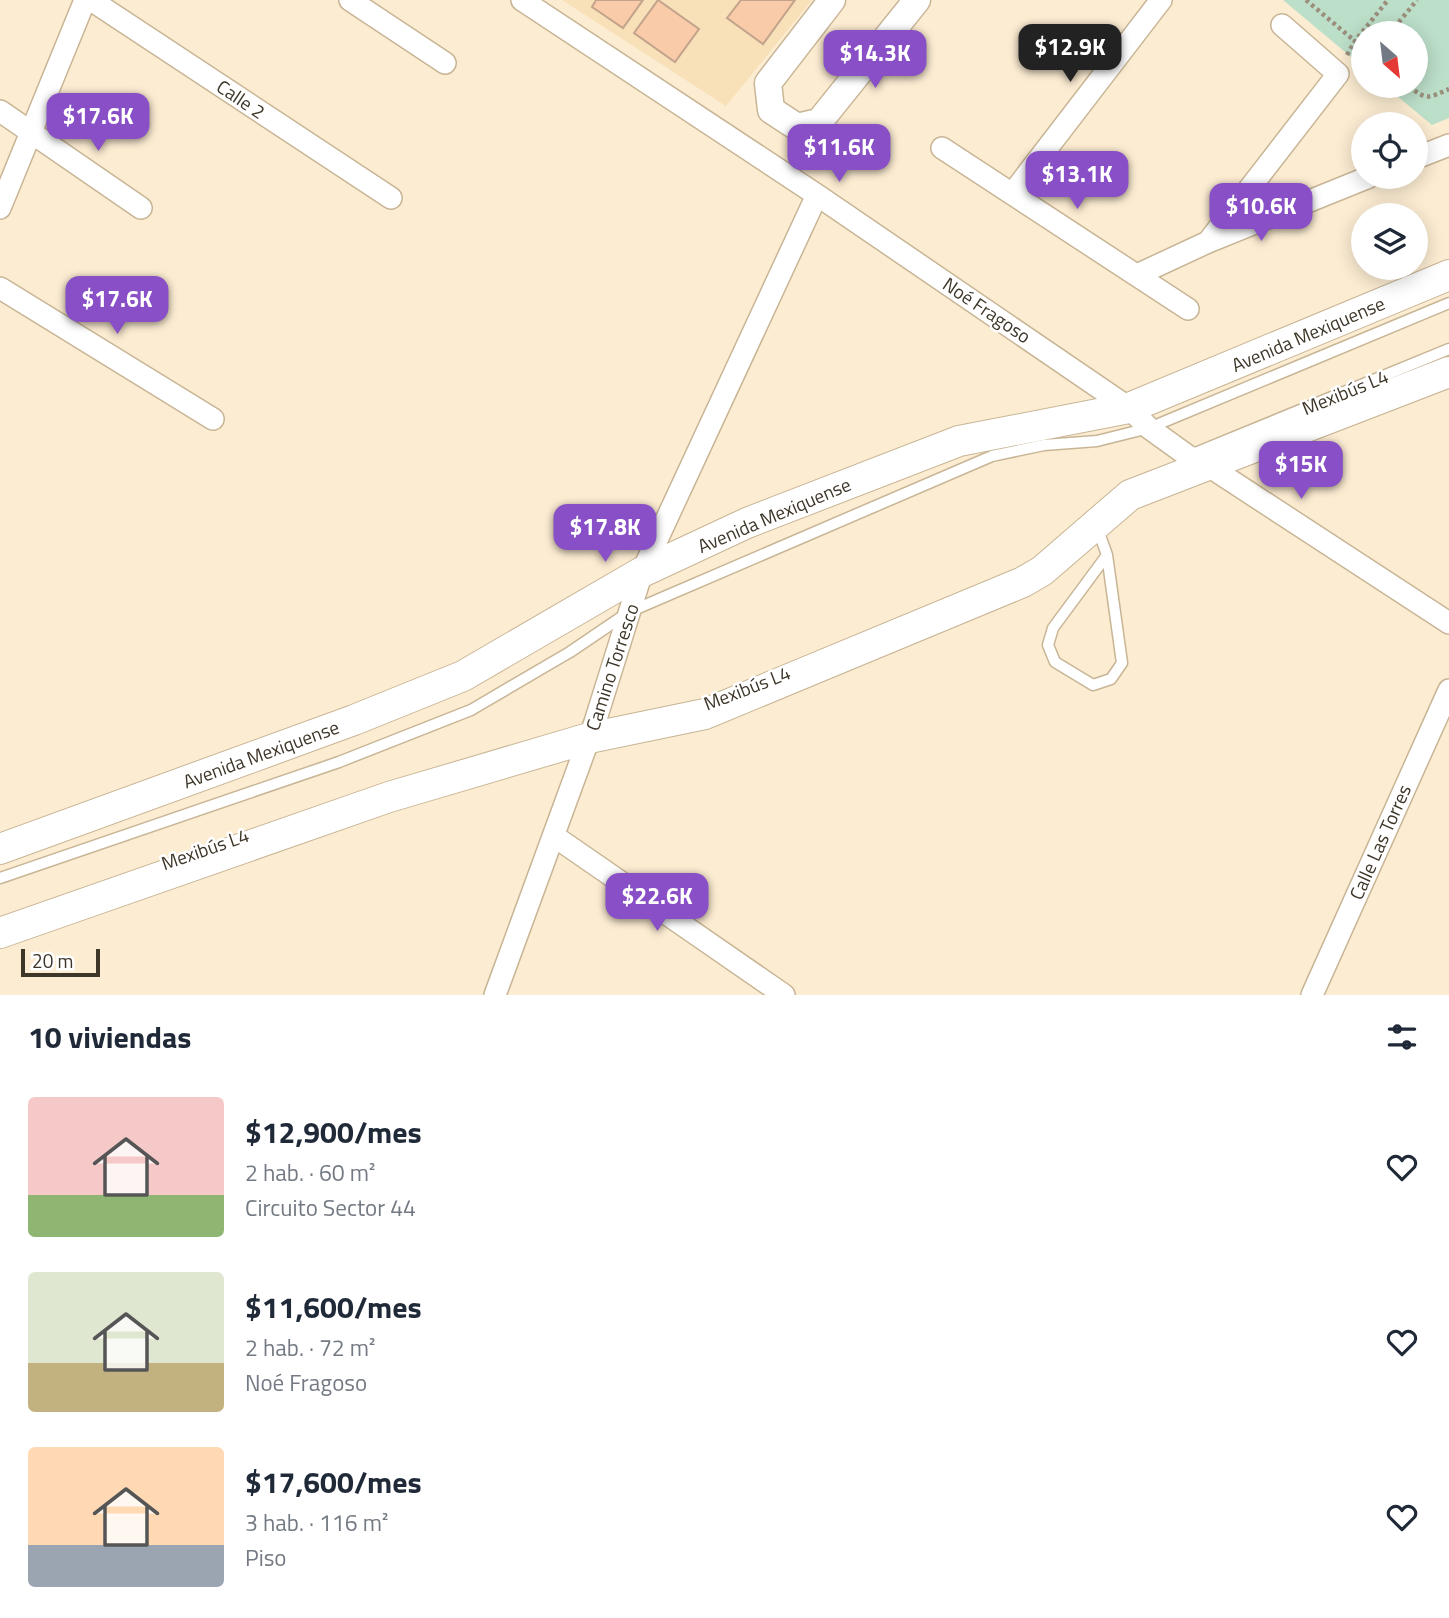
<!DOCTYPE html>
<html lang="es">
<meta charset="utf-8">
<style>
:root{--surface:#fff;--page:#f6f6f7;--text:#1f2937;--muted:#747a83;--accent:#884fc6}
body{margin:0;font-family:"Titillium Web",sans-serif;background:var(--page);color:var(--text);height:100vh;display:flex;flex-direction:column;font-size:26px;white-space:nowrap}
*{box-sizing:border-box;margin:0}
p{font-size:23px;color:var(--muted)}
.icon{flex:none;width:38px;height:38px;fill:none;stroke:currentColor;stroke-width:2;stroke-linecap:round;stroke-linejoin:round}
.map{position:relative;height:995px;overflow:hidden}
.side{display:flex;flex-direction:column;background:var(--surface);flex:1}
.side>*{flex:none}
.needle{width:46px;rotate:152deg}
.buttons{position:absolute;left:1351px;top:21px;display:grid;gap:14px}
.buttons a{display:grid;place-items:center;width:77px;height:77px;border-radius:50%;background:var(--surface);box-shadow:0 4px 18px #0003;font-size:35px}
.scale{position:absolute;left:21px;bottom:18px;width:79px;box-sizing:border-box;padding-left:7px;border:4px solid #3e3629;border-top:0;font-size:19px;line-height:24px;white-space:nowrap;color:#3e3629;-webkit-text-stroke:5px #fff;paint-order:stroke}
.price{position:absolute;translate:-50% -60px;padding:0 16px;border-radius:14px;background:var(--accent);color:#fff;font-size:23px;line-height:46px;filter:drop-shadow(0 2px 4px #0008)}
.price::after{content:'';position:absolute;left:50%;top:42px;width:21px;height:16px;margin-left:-10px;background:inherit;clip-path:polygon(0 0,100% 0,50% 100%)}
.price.selected{background:#222;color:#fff}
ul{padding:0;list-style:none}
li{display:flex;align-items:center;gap:21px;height:175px;padding:0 28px}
li span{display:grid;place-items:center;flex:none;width:196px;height:140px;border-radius:7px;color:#555}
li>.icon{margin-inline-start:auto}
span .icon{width:84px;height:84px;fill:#fffc;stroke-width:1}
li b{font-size:30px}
h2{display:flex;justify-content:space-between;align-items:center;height:84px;padding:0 28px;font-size:30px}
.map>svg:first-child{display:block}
.built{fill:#f8e0b8}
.green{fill:#bcdfc9}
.building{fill:#f9cba8;stroke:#c2a38c;stroke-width:2}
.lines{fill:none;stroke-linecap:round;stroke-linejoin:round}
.service-casing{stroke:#c8b595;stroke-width:13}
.minor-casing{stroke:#c8b595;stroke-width:24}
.tertiary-casing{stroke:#c8b595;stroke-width:29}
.secondary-casing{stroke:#c8b595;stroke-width:32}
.path{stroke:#9b8f7c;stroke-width:4.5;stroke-dasharray:3.5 3.5;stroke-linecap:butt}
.service{stroke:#fff;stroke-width:10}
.minor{stroke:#fff;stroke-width:21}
.tertiary{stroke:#fff;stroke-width:26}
.secondary{stroke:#fff;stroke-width:30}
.labels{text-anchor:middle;stroke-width:5;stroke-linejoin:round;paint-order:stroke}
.street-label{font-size:19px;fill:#3e3629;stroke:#fff}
</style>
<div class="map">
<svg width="1449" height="995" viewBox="0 0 1449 995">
<rect width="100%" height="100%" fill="#fcecd2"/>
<!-- built -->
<path class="built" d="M562,0H812L726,106Z"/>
<!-- green -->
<path class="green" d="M1283,0H1449V118L1432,125L1385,86H1416V33H1363V67Z"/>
<!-- building -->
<path class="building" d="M596,0H643L623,28L592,7Z
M658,0L699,29L675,62L634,33Z
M741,0H795L763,44L727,18Z"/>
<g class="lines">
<!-- service casing -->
<g class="service-casing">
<path id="service" d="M1188,456L1449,349
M1097,527L1107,555L1122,663L1111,679L1093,685L1055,662L1048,645L1053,628L1107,555
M0,878L339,762L471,710L570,652L629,612L992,456L1044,445L1097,441L1149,428L1449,303"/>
</g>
<!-- minor casing -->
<g class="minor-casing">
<path id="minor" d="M91,0L391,198
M350,0L445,63
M522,0L817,195L1129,408L1149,428L1188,456L1207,465L1449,623
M0,111L141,208
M942,148L1188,309
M1416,158L1449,145
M1012,194L1161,0
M0,208L85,0
M1208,242L1338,74L1282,25
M1137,275L1208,242L1369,177
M0,288L213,419
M554,836L784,995
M495,995L595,722L642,572L817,195
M1312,995L1449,690"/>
</g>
<!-- tertiary casing -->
<g class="tertiary-casing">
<path id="tertiary" d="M832,0L768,83L771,110L797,127L819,122L917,0"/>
</g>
<!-- secondary casing -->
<g class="secondary-casing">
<path id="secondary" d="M0,849L354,720L463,676L642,572L747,523L959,441L1129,408L1449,275
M0,933L389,797L589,738L705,714L1023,582L1042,571L1130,495L1449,372"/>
</g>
<!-- path -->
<path class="path" d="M1306,0L1363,48
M1390,33L1417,0
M1347,55L1355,41L1388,0
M1409,86C1427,101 1428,98 1449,89"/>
<!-- service -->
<use href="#service" class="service"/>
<!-- minor -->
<use href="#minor" class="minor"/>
<!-- tertiary -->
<use href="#tertiary" class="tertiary"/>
<!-- secondary -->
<use href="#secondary" class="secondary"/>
</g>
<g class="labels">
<!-- street labels -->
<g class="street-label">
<text transform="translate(241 99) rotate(34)" y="7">Calle 2</text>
<text transform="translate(987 310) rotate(34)" y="7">Noé Fragoso</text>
<text transform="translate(1308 334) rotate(-23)" y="7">Avenida Mexiquense</text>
<text transform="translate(1345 392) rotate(-22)" y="7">Mexibús L4</text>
<text transform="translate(774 515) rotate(-23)" y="7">Avenida Mexiquense</text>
<text transform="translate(612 667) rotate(-72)" y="7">Camino Torresco</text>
<text transform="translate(747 688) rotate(-21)" y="7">Mexibús L4</text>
<text transform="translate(261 754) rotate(-20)" y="7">Avenida Mexiquense</text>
<text transform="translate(1380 842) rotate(-66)" y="7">Calle Las Torres</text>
<text transform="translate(205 849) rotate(-19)" y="7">Mexibús L4</text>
</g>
</g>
</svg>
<div class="buttons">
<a><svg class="needle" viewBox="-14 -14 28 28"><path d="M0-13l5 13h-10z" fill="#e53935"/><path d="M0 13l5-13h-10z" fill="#747a83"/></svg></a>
<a><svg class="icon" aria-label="locate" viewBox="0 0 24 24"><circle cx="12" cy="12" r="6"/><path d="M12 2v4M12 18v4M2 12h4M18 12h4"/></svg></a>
<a><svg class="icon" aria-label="layers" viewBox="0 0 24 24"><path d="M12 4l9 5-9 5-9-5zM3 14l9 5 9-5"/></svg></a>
</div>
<div class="scale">20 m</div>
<b class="price selected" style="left:1070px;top:84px">$12.9K</b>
<b class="price" style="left:875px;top:90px">$14.3K</b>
<b class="price" style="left:98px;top:153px">$17.6K</b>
<b class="price" style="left:839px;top:184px">$11.6K</b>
<b class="price" style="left:1077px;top:211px">$13.1K</b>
<b class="price" style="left:1261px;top:243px">$10.6K</b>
<b class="price" style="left:117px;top:336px">$17.6K</b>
<b class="price" style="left:1301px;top:501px">$15K</b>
<b class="price" style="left:605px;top:564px">$17.8K</b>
<b class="price" style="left:657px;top:933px">$22.6K</b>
</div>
<section class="side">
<h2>10 viviendas<svg class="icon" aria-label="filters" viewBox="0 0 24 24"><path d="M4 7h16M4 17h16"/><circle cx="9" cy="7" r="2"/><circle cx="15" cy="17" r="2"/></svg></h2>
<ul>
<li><span style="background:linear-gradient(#f6c9c9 70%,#8fb573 0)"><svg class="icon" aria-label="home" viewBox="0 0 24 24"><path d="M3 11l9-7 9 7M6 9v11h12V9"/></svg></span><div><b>$12,900/mes</b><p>2 hab. · 60 m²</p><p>Circuito Sector 44</p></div><svg class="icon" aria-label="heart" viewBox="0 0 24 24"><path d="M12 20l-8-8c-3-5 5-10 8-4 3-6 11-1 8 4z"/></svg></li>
<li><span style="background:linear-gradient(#dfe7d0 65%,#c2b280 0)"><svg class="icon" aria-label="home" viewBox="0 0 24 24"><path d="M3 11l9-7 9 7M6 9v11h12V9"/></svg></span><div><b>$11,600/mes</b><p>2 hab. · 72 m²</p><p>Noé Fragoso</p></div><svg class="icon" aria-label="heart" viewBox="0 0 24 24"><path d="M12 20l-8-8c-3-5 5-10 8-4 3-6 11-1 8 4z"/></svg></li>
<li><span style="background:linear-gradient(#ffd9b3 70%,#9aa5b1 0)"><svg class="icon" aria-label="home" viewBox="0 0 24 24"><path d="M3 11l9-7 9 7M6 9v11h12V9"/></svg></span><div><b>$17,600/mes</b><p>3 hab. · 116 m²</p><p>Piso</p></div><svg class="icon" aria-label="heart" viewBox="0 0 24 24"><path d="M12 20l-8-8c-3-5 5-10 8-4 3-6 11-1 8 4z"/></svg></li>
</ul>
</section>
